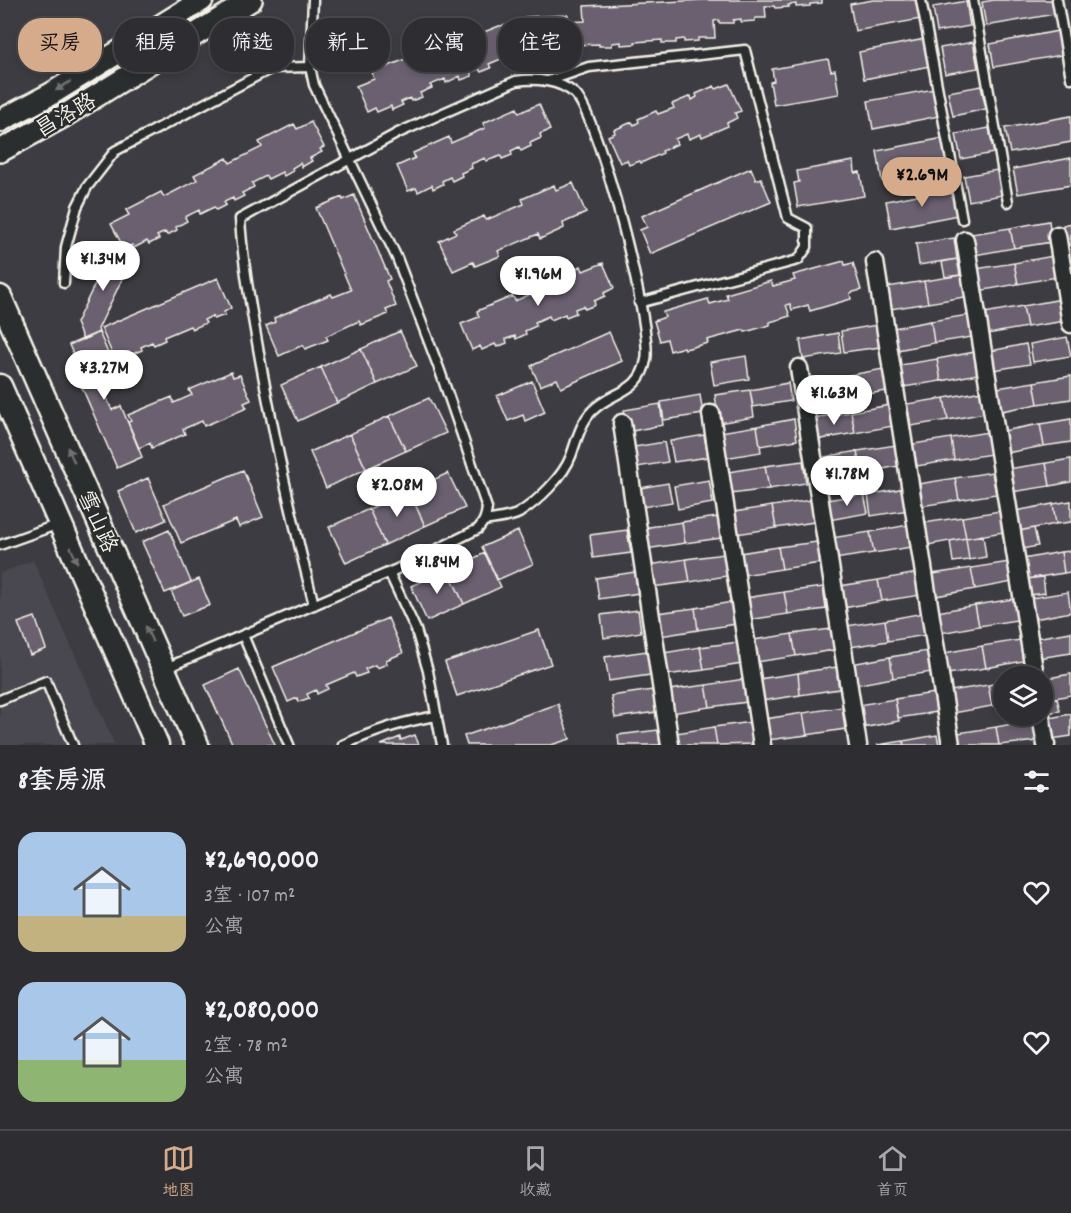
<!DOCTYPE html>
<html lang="zh">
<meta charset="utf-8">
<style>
:root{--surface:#2e2d32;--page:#3a393e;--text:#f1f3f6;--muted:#a7a8ac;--line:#49494d;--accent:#d6ab8b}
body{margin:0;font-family:Dekko,"LXGW WenKai TC",sans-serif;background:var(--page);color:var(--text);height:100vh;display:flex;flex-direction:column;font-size:22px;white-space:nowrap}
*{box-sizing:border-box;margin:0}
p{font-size:20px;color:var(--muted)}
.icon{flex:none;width:33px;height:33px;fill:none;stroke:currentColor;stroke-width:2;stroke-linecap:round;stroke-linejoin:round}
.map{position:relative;height:745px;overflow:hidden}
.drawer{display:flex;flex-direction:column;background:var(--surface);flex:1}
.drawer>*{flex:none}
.hud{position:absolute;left:18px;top:18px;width:600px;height:54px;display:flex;gap:12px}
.tools{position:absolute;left:993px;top:666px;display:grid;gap:12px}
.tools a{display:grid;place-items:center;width:60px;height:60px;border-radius:50%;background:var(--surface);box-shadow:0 3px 9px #0003,0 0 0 2px var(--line);font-size:30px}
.price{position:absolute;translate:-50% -51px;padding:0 14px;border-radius:21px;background:#fff;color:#222;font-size:20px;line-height:39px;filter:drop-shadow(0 2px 3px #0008)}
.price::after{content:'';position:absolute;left:50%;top:36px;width:18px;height:14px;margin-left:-9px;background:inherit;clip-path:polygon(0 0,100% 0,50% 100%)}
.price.current{background:var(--accent);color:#111}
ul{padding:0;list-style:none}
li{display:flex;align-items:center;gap:18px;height:150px;padding:0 18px}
li span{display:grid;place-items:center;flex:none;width:168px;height:120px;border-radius:18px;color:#555}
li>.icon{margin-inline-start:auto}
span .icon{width:72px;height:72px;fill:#fffc;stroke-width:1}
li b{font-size:26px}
h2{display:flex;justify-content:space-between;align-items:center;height:72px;padding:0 18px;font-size:26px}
.chip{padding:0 21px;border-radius:24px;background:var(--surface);box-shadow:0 3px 9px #0003,0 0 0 2px var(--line);font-size:21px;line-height:54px}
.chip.current{background:var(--accent);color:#111}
.tab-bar{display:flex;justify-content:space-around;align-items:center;height:84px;border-top:2px solid var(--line);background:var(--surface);font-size:16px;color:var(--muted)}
.tab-bar a{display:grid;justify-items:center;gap:3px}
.tab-bar .current{color:var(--accent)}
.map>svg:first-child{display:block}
.built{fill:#4a4750}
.building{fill:#6a6070;stroke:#f4f1e8;stroke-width:1.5}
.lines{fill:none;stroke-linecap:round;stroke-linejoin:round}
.service-casing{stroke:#f4f1e8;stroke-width:13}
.minor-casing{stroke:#f4f1e8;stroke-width:21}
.tertiary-casing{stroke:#f4f1e8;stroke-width:26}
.secondary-casing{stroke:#f4f1e8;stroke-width:27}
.service{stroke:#2a2d2e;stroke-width:8}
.minor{stroke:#2a2d2e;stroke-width:16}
.tertiary{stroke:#2a2d2e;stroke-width:21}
.secondary{stroke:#2a2d2e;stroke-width:22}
.oneway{fill:#71726f}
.labels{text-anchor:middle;stroke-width:4.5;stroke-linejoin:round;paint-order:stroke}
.street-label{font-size:22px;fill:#f4f1e8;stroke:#2a2d2e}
</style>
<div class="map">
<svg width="1071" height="745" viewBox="0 0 1071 745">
<rect width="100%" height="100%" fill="#3d3c42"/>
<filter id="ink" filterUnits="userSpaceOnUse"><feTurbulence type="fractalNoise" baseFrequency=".0167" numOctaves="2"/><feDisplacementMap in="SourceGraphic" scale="12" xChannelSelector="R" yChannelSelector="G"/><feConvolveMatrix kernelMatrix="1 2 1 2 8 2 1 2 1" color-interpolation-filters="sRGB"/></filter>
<g filter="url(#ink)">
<!-- built -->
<path class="built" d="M33,560L115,745H0V573Z"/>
<!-- building -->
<path class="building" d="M704,0H822V3L810,4V6L796,7V4L788,5L789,7L775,8L774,6H765L766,18H755V21L741,22V19L733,20V23H719V20L714,21L715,38H698V41L684,42V39L676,40V43H662V40L635,42V44L621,45V42L612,43V46H599V44L576,45V49L565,50V53H551V51H541V54L527,55V52H515V48H508L510,51L500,56L501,59L489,64L491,68L481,72L479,69L470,72L472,76L461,80L460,76L446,83L445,79L430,85L432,88L420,93L422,97L411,101L410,98L401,102L403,105L392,110L391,106L377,112L375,108L367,112L356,86L374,79L372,73L408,58L411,63L445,49L443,44L476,29L479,34L499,26L525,24V17L568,15V22L585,21L584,6Z
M873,0H918L921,19L855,31L850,4Z
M994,0H1052L1055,14L986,26L982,2Z
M966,1L970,26L937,32L933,7Z
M1058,31L1062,55L994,67L990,44Z
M925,39L930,66L864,79L859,52Z
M973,42L978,68L945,74L940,48Z
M828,59L831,71L835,70L839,94L774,105L770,82L774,81L772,69Z
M729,84L741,111L735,113L737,118L727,123L728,126L702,137L701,134L689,139L687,134L675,139L677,144L662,151L663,153L641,163L640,161L629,165L627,160L620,163L608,136L615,133L614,130L632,122L634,125L639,122L638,119L656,111L658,114L674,108L672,104L691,96L692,100L697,97L696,94L714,86L716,89Z
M981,86L986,109L953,116L948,92Z
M934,89L939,116L873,129L868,101Z
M539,104L550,130L540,134L541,138L530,143L531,146L521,151L519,147L511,151L512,155L502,159L501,156L486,161L485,158L471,164L472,168L461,173L462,176L452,181L450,177L442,181L443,184L433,189L432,185L418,192L416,188L408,191L397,166L415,158L413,153L449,137L451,143L485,128L483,123L517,108L519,113Z
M1071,116V142L1010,153L1005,128Z
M311,122L324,147L320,149L322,152L310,158L312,161L302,167L300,163L292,168L293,171L284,176L282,172L268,179L266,176L252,183L254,187L242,193L244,196L234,201L233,198L224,202L226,205L216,210L214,207L200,214L199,210L185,217L187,221L176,227L177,230L167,235L165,232L157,236L159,239L149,244L147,241L134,248L132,245L124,248L111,224L129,215L126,210L161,192L164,197L197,180L194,175L227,158L230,163L262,147L259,142L294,124L297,129Z
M989,128L994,153L961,159L956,134Z
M944,138L949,169L882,181L877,151Z
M1071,158V185L1018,194L1013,169Z
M854,161L855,173L860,172L864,196L798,207L794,183L799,182L797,171Z
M751,168L756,180L761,178L771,202L650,254L640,230L647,227L642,216Z
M997,170L1002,195L969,201L964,176Z
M573,183L586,213L563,223L564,228L540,239L538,234L498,251L500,256L475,266L473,262L453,271L439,241L456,233L454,229L484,216L486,220L524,204L522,199L554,185L556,190Z
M953,188L958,215L891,228L886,201Z
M354,195L390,279L386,281L396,306L386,310L388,314L361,325L359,321L326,336L328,340L305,349L303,345L279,356L266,326L275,322L274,318L331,294L333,297L351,290L316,208L342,197L343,200Z
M1049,221L1052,242L1014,248L1010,228Z
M1071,223V245H1066L1063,225Z
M1010,228L1014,248L975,255L971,234Z
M954,238L957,259L919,265L916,244Z
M121,242L132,265L128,267L98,329L99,332L83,340L76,323L113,247Z
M1053,256L1057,277L1018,284L1014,263Z
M957,259L960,275L945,277L942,262Z
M844,261L845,265L853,263L861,290L850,293L851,299L810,311L808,305L792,310L790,304L786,305L790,316L770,322V325L745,332L744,330L707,340L708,343L685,349L684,347L670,351L667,339L660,341L654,321L665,317L663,312L708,299L710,304L728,299L726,294L771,281L773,286L795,280L793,275Z
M603,263L614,288L604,293L605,296L594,301L595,305L585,309L583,306L575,309L576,313L566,317L565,314L551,320L549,316L535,322L536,326L525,331L526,334L516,339L515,336L506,339L507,343L497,347L495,344L482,350L480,346L472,350L461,324L479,317L477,311L513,296L515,301L549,286L547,281L581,266L583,271Z
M1014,263L1018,284L979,291L975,269Z
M962,275L965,297L928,303L924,281Z
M218,278L231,308L224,312L225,315L214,319L212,316L204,320L206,323L192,329L190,326L164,337L165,340L154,345L152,342L141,347L142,350L130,355L129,352L114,358L101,328Z
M924,281L928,303L891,309L887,287Z
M1062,299L1065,321L1027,327L1023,306Z
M1023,306L1027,327L988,334L984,313Z
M968,315L972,337L934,343L931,321Z
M931,321L934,343L897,350L893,328Z
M877,325L880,347L844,352L841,331Z
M400,331L417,366L377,384L361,349Z
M99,332L110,358L93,366L112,410L121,406L142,457L117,468L77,376L82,374L69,345Z
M609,332L622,361L561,388L557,379L540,386L531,366Z
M838,333L841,353L803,359L800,340Z
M1067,337L1071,356L1033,362L1030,344Z
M1026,344L1030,364L994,370L990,351Z
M361,349L377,384L337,403L321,367Z
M975,352L978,374L941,381L937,359Z
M746,356L749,379L714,385L710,362Z
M937,359L941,381L904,387L900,365Z
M321,367L337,403L298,421L281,385Z
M883,369L887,391L849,397L845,376Z
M231,372L233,377L240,375L251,400L244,403L247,408L204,426L202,421L183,429L185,434L152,448L150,443L139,448L128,422L131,421L128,415L172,397L174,403L192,395L189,390Z
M845,376L849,397L810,404L806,382Z
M1071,376V399L1038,404L1034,382Z
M532,381L545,412L525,421L523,415L508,421L497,396Z
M1034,382L1038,404L1001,411L997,388Z
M788,383L791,401L753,407L750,390Z
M750,390L754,417L719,423L715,395Z
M982,391L985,413L948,420L944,398Z
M700,395L703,414L664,420L661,402Z
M429,398L446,433L406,451L389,416Z
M944,398L948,420L911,426L907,404Z
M660,404L663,425L627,432L624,410Z
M890,405L893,426L855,433L851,412Z
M851,412L855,433L816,440L813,418Z
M389,416L406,451L366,469L350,434Z
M794,419L797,440L760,446L757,426Z
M1071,419V442L1044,446L1040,424Z
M1040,424L1044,446L1006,453L1003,431Z
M757,426L761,452L725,458L720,432Z
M988,432L992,454L954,460L951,438Z
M350,434L366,469L326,488L310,452Z
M704,435L708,457L674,462L670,441Z
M951,438L954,460L917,466L913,444Z
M664,442L668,462L631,468L628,448Z
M896,445L899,466L861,473L857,451Z
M857,451L861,473L822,479L819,458Z
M1071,459V482L1050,486L1046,463Z
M803,461L806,483L769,489L765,466Z
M1046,463L1050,486L1012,492L1008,469Z
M765,466L769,489L731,494L728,472Z
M243,470L263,517L239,527L236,520L181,543L164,504Z
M992,472L996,494L959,500L955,478Z
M448,473L465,508L425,526L409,491Z
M148,478L166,520L136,533L118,491Z
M955,478L959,500L921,506L918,484Z
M709,480L713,503L678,509L674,486Z
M668,483L672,502L637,508L634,489Z
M905,488L909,510L871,516L868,495Z
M409,491L425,526L385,545L369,509Z
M864,494L868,513L829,520L826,500Z
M811,500L814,522L776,528L772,506Z
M1071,501V522L1056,524L1053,504Z
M1053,504L1056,524L1018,531L1015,511Z
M772,506L776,528L737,534L734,512Z
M369,509L385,545L346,563L329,527Z
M1000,511L1004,532L966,538L962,517Z
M717,517L721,538L685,543L682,522Z
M962,517L966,538L928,545L924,523Z
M682,522L685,543L646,549L643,528Z
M908,525L912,547L874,553L870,532Z
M1034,528L1038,546L1022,549L1018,531Z
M169,530L191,582L165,593L142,542Z
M627,530L631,553L593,558L590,535Z
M518,531L533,564L497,580L482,547Z
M870,532L874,553L835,559L831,538Z
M983,535L986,557L969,560L966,538Z
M966,538L969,560L953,562L950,541Z
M817,542L820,563L782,569L778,547Z
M778,547L782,569L743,575L740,553Z
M1071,551V572L1064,573L1061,552Z
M1061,552L1064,573L1026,579L1023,559Z
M485,553L501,587L464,604L448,570Z
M724,554L727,576L690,582L686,559Z
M686,559L690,582L652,587L649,565Z
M1009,562L1013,582L975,589L971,568Z
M971,568L975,589L936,596L933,574Z
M448,570L464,604L427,621L411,586Z
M635,572L639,593L599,599L596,578Z
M917,573L921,595L882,601L878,580Z
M1043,577L1045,593L1029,595L1026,579Z
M199,579L210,605L182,616L171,591Z
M878,580L882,601L843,608L840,586Z
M823,587L826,609L788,614L784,592Z
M784,592L788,614L749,620L746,598Z
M1068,592L1071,612L1034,619L1031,598Z
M1013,599L1017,620L979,626L975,605Z
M733,602L736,624L698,630L695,608Z
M975,605L979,626L941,633L937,612Z
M695,608L698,630L660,636L657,613Z
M638,610L641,632L604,638L601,615Z
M923,613L927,635L888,641L885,620Z
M35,617L46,649L30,655L18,623Z
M388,618L403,653L386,660L387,664L377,668L375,665L365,669L367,673L356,677L354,673L326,685L328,689L317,694L316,690L307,694L309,698L298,702L297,698L288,702L273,667Z
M885,620L888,641L850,647L846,626Z
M831,629L834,650L796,656L792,634Z
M539,630L551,664L457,696L445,662Z
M1071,632V653L1039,658L1035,638Z
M792,634L796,656L757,662L754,640Z
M1020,640L1023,661L986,668L982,646Z
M739,642L742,664L704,670L700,647Z
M982,646L986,668L948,674L944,653Z
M700,647L704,670L666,675L663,653Z
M647,651L650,675L609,681L605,657Z
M928,651L932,672L893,678L890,657Z
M890,657L893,678L855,685L851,664Z
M836,667L839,689L800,695L798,673Z
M239,669L275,745H233L205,685Z
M798,673L800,695L762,701L759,679Z
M1071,674V695L1044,700L1042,679Z
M744,679L747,702L710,707L706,685Z
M1004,682V704L992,706L988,685Z
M706,685L710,707L672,713L669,690Z
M988,685L992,706L954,713L950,691Z
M652,690L656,712L615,718L611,696Z
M934,693L937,712L898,718L895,699Z
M1057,698L1060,711L1047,713L1044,700Z
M895,699L899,721L862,728L858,705Z
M558,704L570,739L551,745H467L464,736Z
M842,707L845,729L807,735L803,713Z
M803,713L807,735L768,740L765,719Z
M1071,714V736L1052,739L1049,718Z
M1015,716H1032L1033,720L1016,723Z
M1033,720L1037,741L999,745L996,727Z
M752,722L755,744L717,745L714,727Z
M714,727L717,745H678L676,733Z
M996,727L999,745H960L958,733Z
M658,730L660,745H619L618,735Z
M415,735L419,745H381L400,737L401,740Z
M937,735L939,745H904L903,741Z
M903,741L904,745H877Z"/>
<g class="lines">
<!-- service casing -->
<g class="service-casing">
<path id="service" d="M921,0L962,219
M973,0L1008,202
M1057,0L1071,78
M548,81L589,67L745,50L788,218L807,228V247L798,260L639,303
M64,283L66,247L77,207L87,187L115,151L272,68L310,67
M0,545L59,524
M389,572L416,630L428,671L442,745
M314,605C293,523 275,442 260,359C252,313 243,266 240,219L398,133L516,81C535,78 560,80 575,94C599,117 653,327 646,360C640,394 611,391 592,411C581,422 576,442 571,456C563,477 538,501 519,513C510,518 495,519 484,521
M243,635L289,745
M166,668L395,570L478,529C484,522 486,517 487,508L440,371L397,258L314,85L310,67L313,0
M0,700L46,681L73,745
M343,745C374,731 403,721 437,716"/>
</g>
<!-- minor casing -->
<g class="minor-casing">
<path id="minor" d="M1057,235L1071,324
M965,240L1035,676
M875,262L951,745
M799,368L858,745
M711,414L762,745
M622,423L670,745
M1041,716L1046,745"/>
</g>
<!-- tertiary casing -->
<g class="tertiary-casing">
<path id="tertiary" d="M0,121L51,94L202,0
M0,151L64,116L251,0"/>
</g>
<!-- secondary casing -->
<g class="secondary-casing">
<path id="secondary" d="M0,297L197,745
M0,386L157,745"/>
</g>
<!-- service -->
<use href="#service" class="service"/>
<!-- minor -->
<use href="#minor" class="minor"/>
<!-- tertiary -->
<use href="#tertiary" class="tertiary"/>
<!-- secondary -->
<use href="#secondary" class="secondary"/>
</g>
<!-- one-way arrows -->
<defs><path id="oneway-solid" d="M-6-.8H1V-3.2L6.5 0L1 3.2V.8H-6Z" transform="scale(1.5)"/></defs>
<g class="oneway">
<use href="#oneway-solid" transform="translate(63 86) rotate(148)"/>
<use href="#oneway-solid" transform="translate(71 455) rotate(-114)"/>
<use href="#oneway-solid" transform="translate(74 555) rotate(66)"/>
<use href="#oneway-solid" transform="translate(149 634) rotate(-114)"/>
</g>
</g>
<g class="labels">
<!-- street labels -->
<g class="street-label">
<text transform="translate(65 114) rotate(-30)" y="8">昌洛路</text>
<text transform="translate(99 521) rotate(66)" y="8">雪山路</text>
</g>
</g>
</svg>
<div class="tools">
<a><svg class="icon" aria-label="layers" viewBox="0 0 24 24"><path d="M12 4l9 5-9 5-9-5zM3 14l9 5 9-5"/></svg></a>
</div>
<b class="price current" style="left:922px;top:208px">¥2.69M</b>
<b class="price" style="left:103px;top:292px">¥1.34M</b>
<b class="price" style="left:538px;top:307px">¥1.96M</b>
<b class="price" style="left:104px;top:401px">¥3.27M</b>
<b class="price" style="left:834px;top:426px">¥1.63M</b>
<b class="price" style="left:847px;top:507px">¥1.78M</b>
<b class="price" style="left:397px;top:518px">¥2.08M</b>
<b class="price" style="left:437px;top:595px">¥1.84M</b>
<div class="hud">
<a class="chip current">买房</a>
<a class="chip">租房</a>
<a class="chip">筛选</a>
<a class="chip">新上</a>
<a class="chip">公寓</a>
<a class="chip">住宅</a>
</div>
</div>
<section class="drawer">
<h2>8套房源<svg class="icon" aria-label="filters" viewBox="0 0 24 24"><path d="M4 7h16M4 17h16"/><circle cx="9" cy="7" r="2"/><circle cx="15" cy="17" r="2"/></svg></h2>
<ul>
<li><span style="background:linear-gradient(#a9c7e8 70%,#c2b280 0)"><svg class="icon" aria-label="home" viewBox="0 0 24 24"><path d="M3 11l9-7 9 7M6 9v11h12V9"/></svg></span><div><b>¥2,690,000</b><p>3室 · 107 m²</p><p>公寓</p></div><svg class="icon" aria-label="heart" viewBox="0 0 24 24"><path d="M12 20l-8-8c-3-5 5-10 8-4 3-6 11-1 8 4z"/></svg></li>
<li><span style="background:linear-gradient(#a9c7e8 65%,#8fb573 0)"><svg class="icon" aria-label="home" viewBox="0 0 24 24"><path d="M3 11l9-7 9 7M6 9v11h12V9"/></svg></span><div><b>¥2,080,000</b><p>2室 · 78 m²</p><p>公寓</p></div><svg class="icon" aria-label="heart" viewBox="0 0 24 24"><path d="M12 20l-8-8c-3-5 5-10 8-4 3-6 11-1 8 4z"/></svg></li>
</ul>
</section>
<nav class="tab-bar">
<a class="current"><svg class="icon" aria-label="map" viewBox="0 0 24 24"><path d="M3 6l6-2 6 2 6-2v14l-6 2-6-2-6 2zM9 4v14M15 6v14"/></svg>地图</a>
<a><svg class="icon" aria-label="saved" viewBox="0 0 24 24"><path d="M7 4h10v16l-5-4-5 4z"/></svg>收藏</a>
<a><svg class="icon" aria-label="home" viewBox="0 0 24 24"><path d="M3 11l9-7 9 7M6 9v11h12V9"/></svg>首页</a>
</nav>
